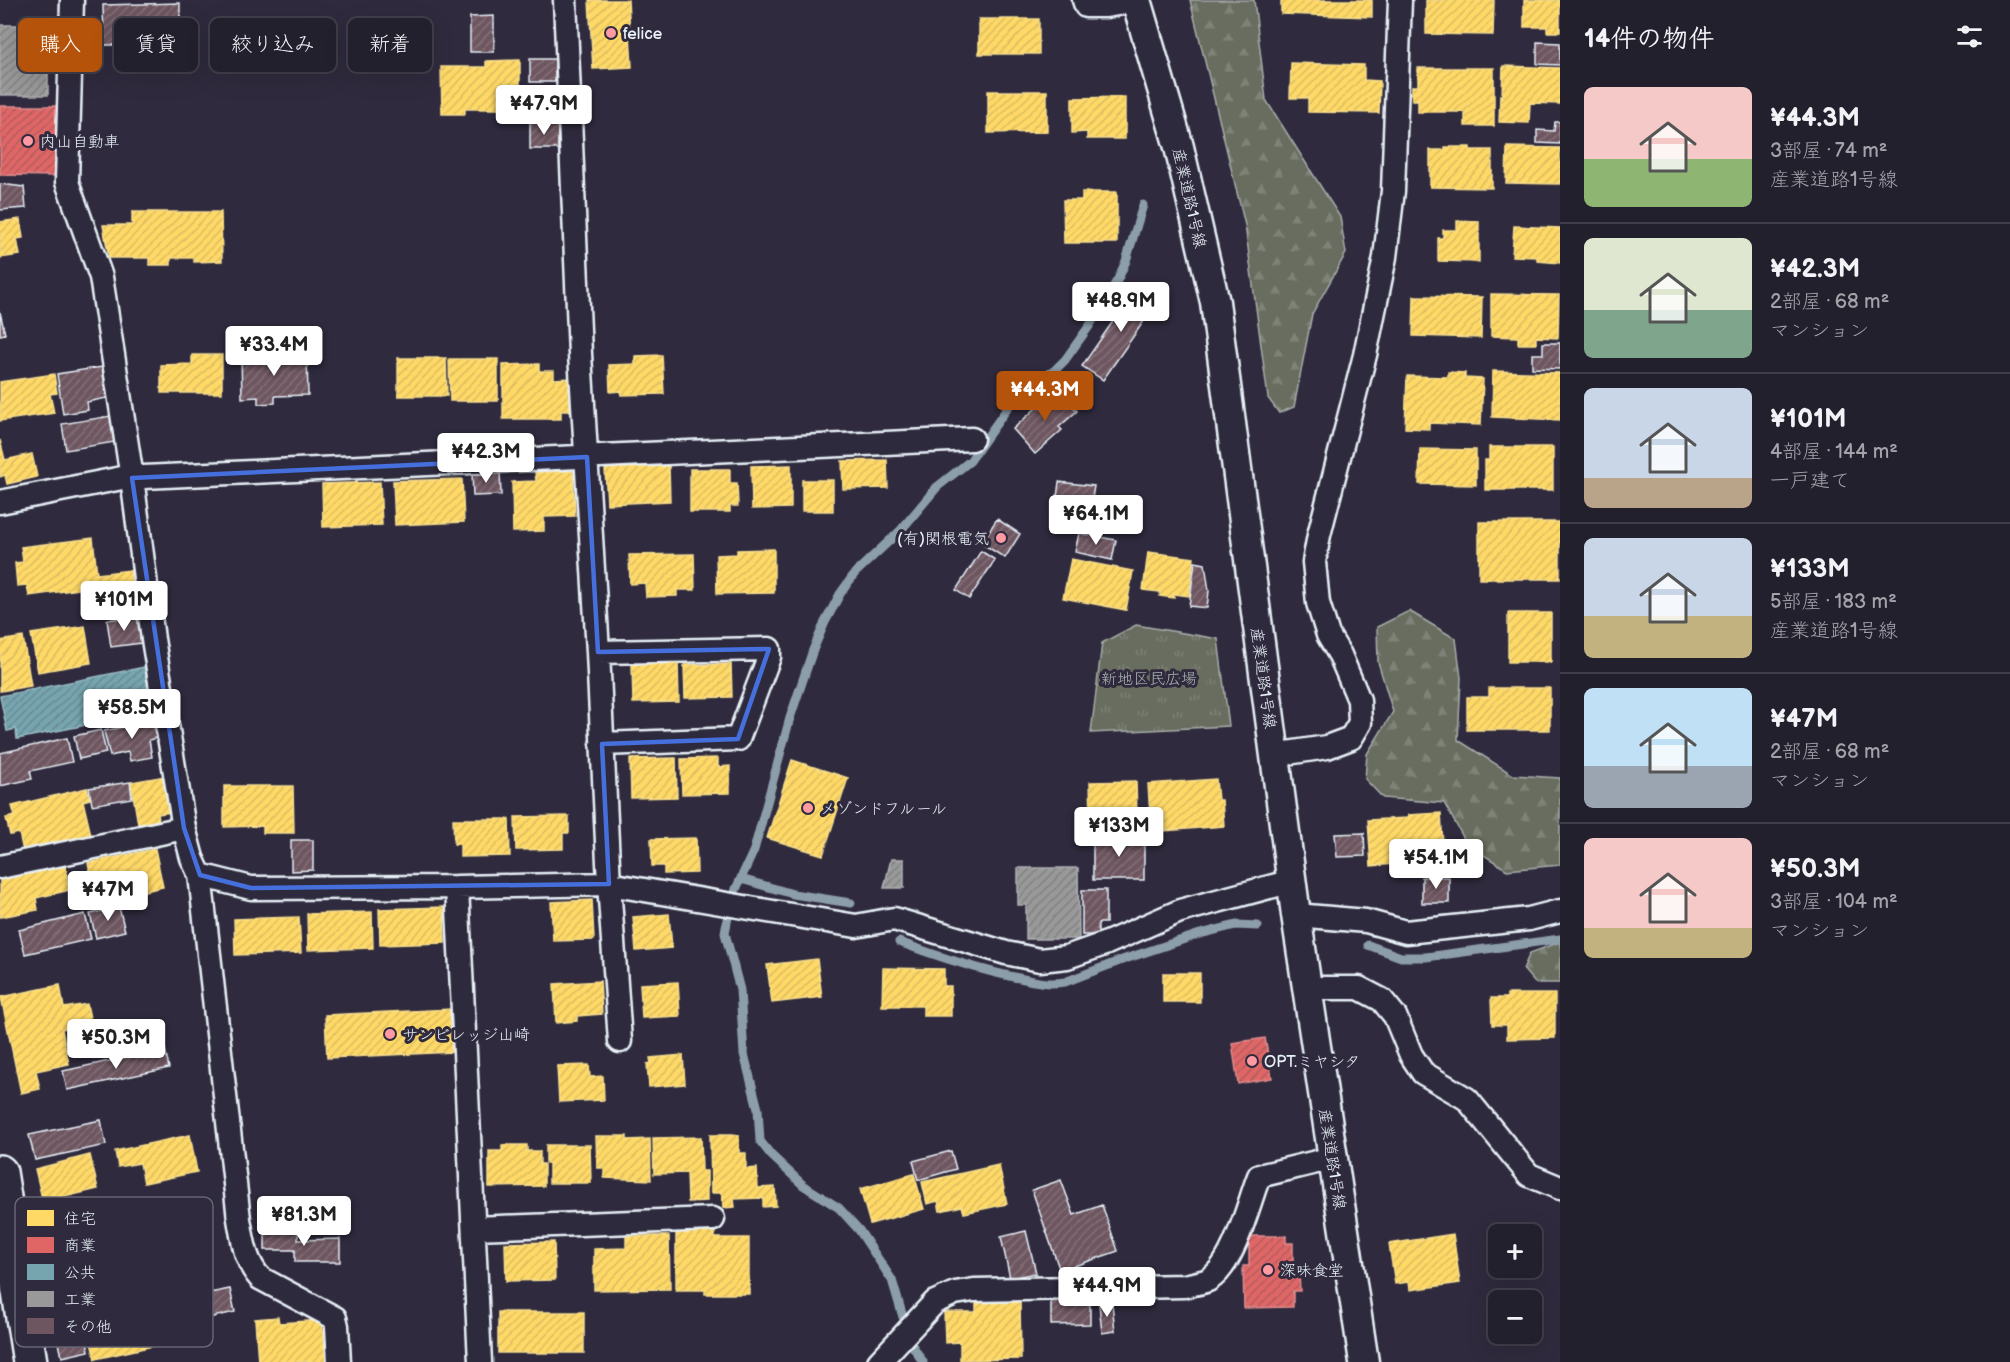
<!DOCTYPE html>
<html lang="ja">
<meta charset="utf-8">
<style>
:root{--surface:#23202e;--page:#2f2d3a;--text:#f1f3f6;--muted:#a3a3aa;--line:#403e4a;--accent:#b45309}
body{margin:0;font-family:"Balsamiq Sans","Klee One",sans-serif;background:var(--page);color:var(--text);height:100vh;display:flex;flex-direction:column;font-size:22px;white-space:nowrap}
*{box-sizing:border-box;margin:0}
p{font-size:20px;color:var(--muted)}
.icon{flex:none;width:33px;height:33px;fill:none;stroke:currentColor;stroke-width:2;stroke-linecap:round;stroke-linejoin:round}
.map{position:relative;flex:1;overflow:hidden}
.panel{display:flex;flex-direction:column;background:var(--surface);width:450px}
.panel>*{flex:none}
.top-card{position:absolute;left:18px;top:18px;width:570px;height:54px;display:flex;gap:12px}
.controls{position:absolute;left:1488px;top:1224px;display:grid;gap:12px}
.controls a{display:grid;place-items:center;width:54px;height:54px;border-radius:9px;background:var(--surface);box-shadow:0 6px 24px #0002,0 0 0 2px var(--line);font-size:30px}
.price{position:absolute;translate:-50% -51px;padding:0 14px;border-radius:6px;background:#fff;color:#222;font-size:20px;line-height:39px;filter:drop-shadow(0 2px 3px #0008)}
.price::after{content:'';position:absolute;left:50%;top:36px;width:18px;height:14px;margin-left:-9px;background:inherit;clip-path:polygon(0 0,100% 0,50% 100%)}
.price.on{background:var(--accent);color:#fff}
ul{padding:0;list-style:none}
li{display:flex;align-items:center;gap:18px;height:150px;padding:0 24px}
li+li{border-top:2px solid var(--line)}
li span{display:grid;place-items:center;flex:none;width:168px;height:120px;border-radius:9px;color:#555}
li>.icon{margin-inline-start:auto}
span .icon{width:72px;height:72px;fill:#fffc;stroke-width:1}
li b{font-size:26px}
h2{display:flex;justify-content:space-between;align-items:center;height:72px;padding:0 24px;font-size:26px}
.pill{padding:0 21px;border-radius:9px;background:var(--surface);box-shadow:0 6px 24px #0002,0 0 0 2px var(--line);font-size:21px;line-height:54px}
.pill.on{background:var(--accent);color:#fff}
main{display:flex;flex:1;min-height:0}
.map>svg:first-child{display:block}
.forest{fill:url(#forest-firs);stroke:#a8afac;stroke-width:1.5}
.park{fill:url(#park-tufts);stroke:#a8afac;stroke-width:1.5}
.homes{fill:url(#homes-hatch);stroke:#f8e092;stroke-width:1.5}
.shops{fill:url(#shops-hatch);stroke:#e29092;stroke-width:1.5}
.public{fill:url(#public-hatch);stroke:#98bcc5;stroke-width:1.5}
.industry{fill:url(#industry-hatch);stroke:#b1b3b6;stroke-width:1.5}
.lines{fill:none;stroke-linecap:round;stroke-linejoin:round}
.stream{stroke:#8c9eaa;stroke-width:9}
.building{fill:url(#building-hatch);stroke:#e8f1f8;stroke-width:1.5}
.minor-casing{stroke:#e8f1f8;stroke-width:27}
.tertiary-casing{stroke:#e8f1f8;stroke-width:33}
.trunk-casing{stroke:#e8f1f8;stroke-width:38}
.minor{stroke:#2f2a3d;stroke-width:22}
.tertiary{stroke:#2f2a3d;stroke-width:28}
.trunk{stroke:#2f2a3d;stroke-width:33}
.marked{fill:none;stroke:#466fde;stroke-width:4.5;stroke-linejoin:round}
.poi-dot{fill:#ff9aa2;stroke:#2f2a3d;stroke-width:2}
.labels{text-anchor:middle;stroke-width:6;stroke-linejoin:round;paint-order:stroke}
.poi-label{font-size:16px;fill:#e8f1f8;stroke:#2f2a3d;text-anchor:start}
.street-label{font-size:16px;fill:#e8f1f8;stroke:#2f2a3d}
.park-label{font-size:16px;fill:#aeb6b3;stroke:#2f2a3d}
.key{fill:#2f2a3d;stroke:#666675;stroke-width:1.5}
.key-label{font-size:16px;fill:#e8f1f8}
</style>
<main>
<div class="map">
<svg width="1560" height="1362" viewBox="0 0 1560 1362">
<defs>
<pattern id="forest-firs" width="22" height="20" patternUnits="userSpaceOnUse" patternTransform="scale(1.5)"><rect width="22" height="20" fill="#686d5f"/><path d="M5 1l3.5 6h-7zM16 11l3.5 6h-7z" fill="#7e8277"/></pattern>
<pattern id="park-tufts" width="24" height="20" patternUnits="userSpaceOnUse" patternTransform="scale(1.5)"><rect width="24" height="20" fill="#686d5f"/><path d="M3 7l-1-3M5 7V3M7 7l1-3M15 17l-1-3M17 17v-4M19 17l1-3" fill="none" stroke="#7e8277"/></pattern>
<pattern id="homes-hatch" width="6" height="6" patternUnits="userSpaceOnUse" patternTransform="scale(1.5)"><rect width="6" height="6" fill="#ffd966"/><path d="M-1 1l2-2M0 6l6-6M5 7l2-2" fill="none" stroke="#dabc60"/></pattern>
<pattern id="shops-hatch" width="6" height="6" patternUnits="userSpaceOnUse" patternTransform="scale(1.5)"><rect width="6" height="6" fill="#e06666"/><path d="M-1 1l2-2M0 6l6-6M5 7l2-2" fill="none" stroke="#b25d5e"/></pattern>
<pattern id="public-hatch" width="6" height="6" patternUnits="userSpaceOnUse" patternTransform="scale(1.5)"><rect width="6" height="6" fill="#76a5af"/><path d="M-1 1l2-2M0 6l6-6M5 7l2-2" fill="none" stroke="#688991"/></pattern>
<pattern id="industry-hatch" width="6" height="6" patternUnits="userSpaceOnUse" patternTransform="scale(1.5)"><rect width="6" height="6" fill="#999"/><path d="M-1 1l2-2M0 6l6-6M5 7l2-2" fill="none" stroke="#808181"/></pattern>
<pattern id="building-hatch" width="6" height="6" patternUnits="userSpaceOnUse" patternTransform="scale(1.5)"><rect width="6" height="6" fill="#6e5661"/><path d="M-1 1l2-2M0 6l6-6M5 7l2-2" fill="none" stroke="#836f78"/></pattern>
</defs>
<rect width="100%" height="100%" fill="#2f2a3d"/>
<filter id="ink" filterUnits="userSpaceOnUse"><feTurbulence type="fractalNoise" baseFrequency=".0167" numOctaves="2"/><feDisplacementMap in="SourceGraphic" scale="12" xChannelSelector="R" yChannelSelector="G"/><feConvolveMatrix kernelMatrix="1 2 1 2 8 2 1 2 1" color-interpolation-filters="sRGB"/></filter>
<g filter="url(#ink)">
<!-- forest -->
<path class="forest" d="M1190,0H1254L1266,100L1340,217L1346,253L1312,314L1294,407L1279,413L1268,398L1245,225Z
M1409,611L1456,639L1461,678L1458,740L1513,775L1560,778V865L1507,870L1467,844L1444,803L1383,798L1365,779L1367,754L1393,712L1378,662L1377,627Z
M1560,942V983H1535L1523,969L1530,953Z"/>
<!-- park -->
<path class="park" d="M1136,625L1218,639L1229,726L1091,733L1102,643Z"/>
<!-- homes -->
<path class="homes" d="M589,0H628L632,67L593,69Z
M1281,0H1372V17L1281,14Z
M1426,0H1494L1493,35L1426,34Z
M1524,0H1560V32H1547V27H1524Z
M979,19H1039V54H979Z
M520,60V86H516V109H465V114H442L441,67H486V61Z
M1291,63L1364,65V80L1380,81L1379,113L1308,112V98H1290Z
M1503,66L1560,68V104L1530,103L1529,123L1499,122L1500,95L1502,96Z
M1418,68H1494V126H1465V112H1418V100H1412V86H1418Z
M988,91H1047V132L988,133Z
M1125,97V139H1087V132L1072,133V98Z
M1445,147H1470V150H1492V188L1430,187V150H1445Z
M1507,147L1560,148V184L1506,183Z
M1082,192H1117V243H1064L1063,200H1082Z
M132,212H221L222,261L194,262V258H171V265H149V258H109L103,225H132Z
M20,219L23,238L17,239L20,255L0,258V222Z
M1457,221L1479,222V262L1438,261V238H1443V230H1457Z
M1514,226L1560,228V263L1537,261V257L1512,256Z
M1491,294L1559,295L1558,338L1536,337V344H1518V337L1491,336Z
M1414,296L1482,297L1481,338L1413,336Z
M192,355H222V393H161V365L192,364Z
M662,355L664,394L621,395V391L610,392L609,365L635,364V356Z
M398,358H446L447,396H398Z
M449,359H498V401H450Z
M539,364V371H554V379L571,378L572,411H561V419H503V365Z
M1493,371L1560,373V420L1492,417Z
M1448,372L1465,373V378L1483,379L1481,425L1429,423V429L1405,428L1407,376L1448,377Z
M54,374L57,393L50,394L54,413L0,421V382Z
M0,440L5,460L32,454L37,477L7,484L5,475L0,477Z
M1489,447H1553V490H1485V460H1489Z
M1420,449L1476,450V485L1419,484Z
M887,460L888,488L843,489L842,461Z
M791,465V508L752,509L751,466Z
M669,466L670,501L607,504L605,469Z
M690,469H730V483H737L738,506H730V512H690Z
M573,471L575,516L544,517V531L513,532L512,482L536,481L535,472Z
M462,479L464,522L395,525L393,481Z
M802,480H833V511H802Z
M380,482L382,525L323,527L322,484Z
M1479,522H1560V579H1479Z
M93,538L97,574L130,570L133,596L89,601L87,588L29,596L27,585L17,586L15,563L23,562L21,547Z
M774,549V593L717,594L716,555L737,554V550Z
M1148,552L1194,558L1189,596L1174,594V598L1160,596V592L1143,590Z
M694,554L695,590H677V596L646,597L645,583L630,584L629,555Z
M1071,559L1133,571L1126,610L1063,598Z
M1508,613H1551V662H1508Z
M85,626L91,663L38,672L31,634Z
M23,637L31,686L0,691V641Z
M678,663L679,702L633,703L632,664Z
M731,664L732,697L685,698L684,665Z
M1489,688H1550V730H1467V697H1489Z
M676,758L677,797L631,798L630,759Z
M718,758V767L730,766V793L682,794L681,759Z
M792,760L848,778L823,855L767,838Z
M165,776L171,812L158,814L159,820L138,824L131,782Z
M1216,779L1218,800H1222L1224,826L1151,832L1148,784Z
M1136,781L1137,816L1091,817L1090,782Z
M224,786H293L294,833H263V826L224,827Z
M87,788L90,799L83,801L91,835L23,851L19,833L10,835L6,818L15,816L12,806Z
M1441,813L1444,861L1417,863V859L1395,860V864L1371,866L1368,820L1408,818V815Z
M569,816V833H563V849L516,850L515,817Z
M453,819H509L510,856L460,857V844H454Z
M696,838L697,873L664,874V866H652L651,839Z
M155,849L163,887L96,902L88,863Z
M64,860L70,890L36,898L38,910L0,917V874Z
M592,900L594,940L553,941L551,902Z
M444,907L445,943L380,945L379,909Z
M372,912L373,948L308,950L307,914Z
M669,914L672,948L636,951L633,917Z
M299,917L301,953L235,955L234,919Z
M817,959L822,997L772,1003L767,965Z
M883,968L944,969V986H951V1016H923V1006H882Z
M1163,973H1200V1002H1163Z
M600,981L602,1014L577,1016V1021L556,1023L554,984Z
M678,982L680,1016L642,1018L640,984Z
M60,985L64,1008L87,1004L91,1023L62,1029L69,1064L36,1071L40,1089L21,1093L1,997Z
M1507,994H1555V1038L1507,1039V1025H1492L1491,998H1507Z
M452,1009L454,1052L327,1058L325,1015Z
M683,1055L685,1084L649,1087L647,1064L651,1063L650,1058Z
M589,1065L590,1077L603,1076L604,1100L559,1102L557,1066Z
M190,1135L197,1172L144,1183L140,1163L118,1167L115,1151Z
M710,1135H739V1153H746V1169L757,1168L758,1188L775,1187L776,1206L763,1207V1198L734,1199L735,1207L723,1208L722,1193H711Z
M596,1136H627V1140L650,1139L651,1180L604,1178V1168H597Z
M701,1137L702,1171H707V1201L688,1202L687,1173L654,1174L653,1138Z
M502,1145H527V1151H540V1164H544V1186L489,1187V1151H502Z
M546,1145H590L591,1183H549V1163H546Z
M90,1155L98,1189L43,1202L35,1169Z
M999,1165L1007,1204L964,1213L962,1206L940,1211L938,1201L927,1204L922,1182Z
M914,1174L924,1209L870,1224L860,1189Z
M676,1232H715V1238H749V1294H705V1290H676Z
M1453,1234L1460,1283L1410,1290L1409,1282L1395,1284L1389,1244Z
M626,1236H669L670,1289L594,1290V1249L626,1248Z
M554,1242L555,1280L506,1281L505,1243Z
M185,1294L192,1322L159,1330L162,1344L95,1359L85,1317Z
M976,1300H1020L1021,1359L960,1360V1342L945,1343L944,1312H976Z
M498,1312H584V1353H498Z
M278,1317L279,1323L322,1320L326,1362H258L255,1319Z"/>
<!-- shops -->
<path class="shops" d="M0,106H57L56,176L0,175Z
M1265,1038L1272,1078L1238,1084L1232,1043Z
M1249,1236H1286V1243H1293V1274H1299L1300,1291H1293V1307L1244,1308L1243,1266H1249Z"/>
<!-- public -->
<path class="public" d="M145,667L155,711L17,739L16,729L7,731L0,696Z"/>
<!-- industry -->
<path class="industry" d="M0,25H48V95H0Z
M891,859H904V888H884Z
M1018,868H1078L1079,939H1026V905H1018Z"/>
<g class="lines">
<!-- stream -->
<path class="stream" d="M741,879L793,894L851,903
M899,942C937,956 975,969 1014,977C1032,981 1047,985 1065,982L1122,960L1200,934L1236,925L1258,926
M1368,945L1401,957H1426L1560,939
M903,1317L892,1280L859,1230L839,1208L803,1185L771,1155L760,1141L758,1109L744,1054L740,990L725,933L728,917L736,889L754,850L790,718L813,650L825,622L840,594L855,573L901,530L937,487L970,461L1016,396L1026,387L1054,371L1065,360L1090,325L1118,279L1126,261L1143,205
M912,1345L923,1362"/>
</g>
<!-- building -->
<path class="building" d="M180,3V44L145,45V53H116V45H104L103,5Z
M494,16V52H470V17Z
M1537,42L1560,43V65L1537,64Z
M530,59H555V82H530Z
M530,122H558V149H530Z
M1555,122H1560V144L1537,143V130L1554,131Z
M0,184L24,187L26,208L0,210Z
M1154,289L1162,295L1103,380L1082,366L1132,294L1138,298L1143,290L1150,295Z
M0,312L5,334L0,335Z
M1543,343H1560V369L1532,368V354H1543Z
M307,354L308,395L275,396V403L258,404V397L242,398L241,356Z
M102,367L107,398L87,402L88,410L63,414L57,374Z
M1057,389L1077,411L1059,427L1062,430L1035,454L1013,429Z
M111,416L115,442L66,450L62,424Z
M500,471L501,495L473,496L472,472Z
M1059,482L1094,486L1089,517L1055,513Z
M997,519L1020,534L1005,558L981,543Z
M1079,533L1116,540L1112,560L1075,552Z
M981,551L995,560L969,599L956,590Z
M1195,562L1205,564L1209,591L1207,608L1189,606Z
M137,616L141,643L111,647L107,620Z
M155,720L159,737L149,740L152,757L130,761L128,752L110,756L104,731Z
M101,730L106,753L79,759L74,736Z
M67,738L72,762L30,771L32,779L0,786V753Z
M130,782L132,798L92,805L89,788Z
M1364,833L1365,856L1337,857L1335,834Z
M1115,834H1140V839H1144V880H1093V839H1115Z
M291,840H313V870L291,871Z
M1422,877H1449V903H1422Z
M1082,890H1106V923H1098V935H1082Z
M119,907L125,931L96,938L90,914Z
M85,914L91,939L25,954L19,930Z
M165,1049L169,1068L67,1090L63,1071Z
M101,1120L106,1145L35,1160L29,1135Z
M951,1151L956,1169L918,1180L913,1161Z
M1061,1180L1074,1215L1102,1205L1118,1251L1060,1271L1032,1190Z
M298,1230V1240L340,1239V1262H295V1250H265V1231Z
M1026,1231L1036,1273L1010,1278L1001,1237Z
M230,1289L235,1312L195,1321L190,1297Z
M1090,1299V1324L1051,1325V1300Z
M1112,1303L1115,1331L1102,1333L1099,1304Z
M82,1318L89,1351L62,1357L55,1324Z"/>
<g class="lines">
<!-- minor casing -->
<g class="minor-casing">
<path id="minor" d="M72,0L67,182L101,277L132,478L153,639L184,828L192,858L200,875L239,1219C243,1241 245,1261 260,1278L335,1318L337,1326L339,1362
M565,0L580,354L598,652L609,884L620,1041
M1084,0L1086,6H1106L1136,1
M0,502L122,478L972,439
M598,652L769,649V657L738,739L602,744
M1274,755L1327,747L1351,738L1360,723L1359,700L1340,655L1328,635L1318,603L1314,562L1319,535L1365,355L1385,257L1393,191L1400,0
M0,867L184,828
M200,875L251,888L457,887L609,884L856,926L894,919L1006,953L1040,960L1067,957L1107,943L1180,911L1292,881
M457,887L480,1362
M1296,915L1366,921L1406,932L1529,919L1560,911
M1308,988H1359L1382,1000L1395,1016L1411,1055L1423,1073L1467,1099L1529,1175L1560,1188
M474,1228L713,1219
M879,1362L935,1302L955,1293L974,1290L1185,1286C1192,1284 1201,1283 1208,1280C1234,1266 1248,1204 1259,1176L1333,1158"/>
</g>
<!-- tertiary casing -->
<g class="tertiary-casing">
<path id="tertiary" d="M1136,0L1179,147L1215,302L1296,915L1364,1362"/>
</g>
<!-- trunk casing -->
<g class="trunk-casing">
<path id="trunk" d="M0,1172L30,1362"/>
</g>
<!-- minor -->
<use href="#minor" class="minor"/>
<!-- tertiary -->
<use href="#tertiary" class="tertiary"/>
<!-- trunk -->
<use href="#trunk" class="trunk"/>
</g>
</g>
<!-- marked area -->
<path class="marked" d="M587,457L598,652L769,649L738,739L602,744L609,884L251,888L200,875L184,828L132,478Z"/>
<!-- markers -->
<g class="poi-dot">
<circle cx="611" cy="33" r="6"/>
<circle cx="28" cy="141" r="6"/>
<circle cx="1001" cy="538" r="6"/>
<circle cx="808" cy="808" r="6"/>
<circle cx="390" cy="1034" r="6"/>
<circle cx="1252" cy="1061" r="6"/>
<circle cx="1268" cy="1270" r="6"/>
</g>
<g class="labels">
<!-- poi labels -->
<g class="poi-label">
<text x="623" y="39">felice</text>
<text x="40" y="147">内山自動車</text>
<text x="989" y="544" text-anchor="end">(有)関根電気</text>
<text x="820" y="814">メゾンドフルール</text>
<text x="402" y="1040">サンビレッジ山崎</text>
<text x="1264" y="1067">OPT.ミヤシタ</text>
<text x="1280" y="1276">深味食堂</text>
</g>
<!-- street labels -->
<g class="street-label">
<text transform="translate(1190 198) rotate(77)" y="6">産業道路1号線</text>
<text transform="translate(1264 678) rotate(82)" y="6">産業道路1号線</text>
<text transform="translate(1333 1159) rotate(81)" y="6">産業道路1号線</text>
</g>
<!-- park labels -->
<g class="park-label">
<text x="1149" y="684">新地区民広場</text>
</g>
</g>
<!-- legend -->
<rect x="15" y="1197" width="198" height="150" rx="9" class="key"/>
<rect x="27" y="1210" width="27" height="16" fill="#ffd966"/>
<rect x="27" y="1237" width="27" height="16" fill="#e06666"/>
<rect x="27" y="1264" width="27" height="16" fill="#76a5af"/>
<rect x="27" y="1291" width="27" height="16" fill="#999"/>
<rect x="27" y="1318" width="27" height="16" fill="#6e5661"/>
<g class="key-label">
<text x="64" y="1224">住宅</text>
<text x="64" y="1251">商業</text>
<text x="64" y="1278">公共</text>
<text x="64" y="1305">工業</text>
<text x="64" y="1332">その他</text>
</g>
</svg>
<div class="controls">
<a>+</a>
<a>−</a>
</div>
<b class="price" style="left:544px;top:136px">¥47.9M</b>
<b class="price" style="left:1121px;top:333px">¥48.9M</b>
<b class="price" style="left:274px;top:377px">¥33.4M</b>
<b class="price on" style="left:1045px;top:422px">¥44.3M</b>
<b class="price" style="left:486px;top:484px">¥42.3M</b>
<b class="price" style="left:1096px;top:546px">¥64.1M</b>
<b class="price" style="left:124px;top:632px">¥101M</b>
<b class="price" style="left:132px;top:740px">¥58.5M</b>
<b class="price" style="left:1119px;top:858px">¥133M</b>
<b class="price" style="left:1436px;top:890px">¥54.1M</b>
<b class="price" style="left:108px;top:922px">¥47M</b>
<b class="price" style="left:116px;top:1070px">¥50.3M</b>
<b class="price" style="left:304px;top:1247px">¥81.3M</b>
<b class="price" style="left:1107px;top:1318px">¥44.9M</b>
<div class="top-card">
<a class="pill on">購入</a>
<a class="pill">賃貸</a>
<a class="pill">絞り込み</a>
<a class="pill">新着</a>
</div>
</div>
<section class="panel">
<h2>14件の物件<svg class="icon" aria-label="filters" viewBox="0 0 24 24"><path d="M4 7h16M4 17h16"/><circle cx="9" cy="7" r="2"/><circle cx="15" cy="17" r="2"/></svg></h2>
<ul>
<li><span style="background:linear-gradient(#f6c9c9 60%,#8fb573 0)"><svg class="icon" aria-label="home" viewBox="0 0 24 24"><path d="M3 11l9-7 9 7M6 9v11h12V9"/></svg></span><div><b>¥44.3M</b><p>3部屋 · 74 m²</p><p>産業道路1号線</p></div></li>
<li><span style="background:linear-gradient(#dfe7d0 60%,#7fa58c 0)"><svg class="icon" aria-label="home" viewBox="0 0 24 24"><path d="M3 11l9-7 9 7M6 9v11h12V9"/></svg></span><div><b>¥42.3M</b><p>2部屋 · 68 m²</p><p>マンション</p></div></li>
<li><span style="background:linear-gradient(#c9d6e8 75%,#b9a48a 0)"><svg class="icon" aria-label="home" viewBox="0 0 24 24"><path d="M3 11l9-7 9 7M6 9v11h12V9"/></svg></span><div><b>¥101M</b><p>4部屋 · 144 m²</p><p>一戸建て</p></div></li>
<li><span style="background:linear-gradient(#c9d6e8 65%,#c2b280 0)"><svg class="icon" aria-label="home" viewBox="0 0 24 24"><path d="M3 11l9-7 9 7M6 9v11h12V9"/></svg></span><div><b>¥133M</b><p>5部屋 · 183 m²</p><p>産業道路1号線</p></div></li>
<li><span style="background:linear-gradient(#bfe0f5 65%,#9aa5b1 0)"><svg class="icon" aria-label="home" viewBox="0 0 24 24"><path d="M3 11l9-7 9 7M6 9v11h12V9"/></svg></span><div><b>¥47M</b><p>2部屋 · 68 m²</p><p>マンション</p></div></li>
<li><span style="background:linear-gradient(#f6c9c9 75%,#c2b280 0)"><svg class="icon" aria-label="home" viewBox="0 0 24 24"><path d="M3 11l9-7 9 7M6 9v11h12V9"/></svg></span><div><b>¥50.3M</b><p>3部屋 · 104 m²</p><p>マンション</p></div></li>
</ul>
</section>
</main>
